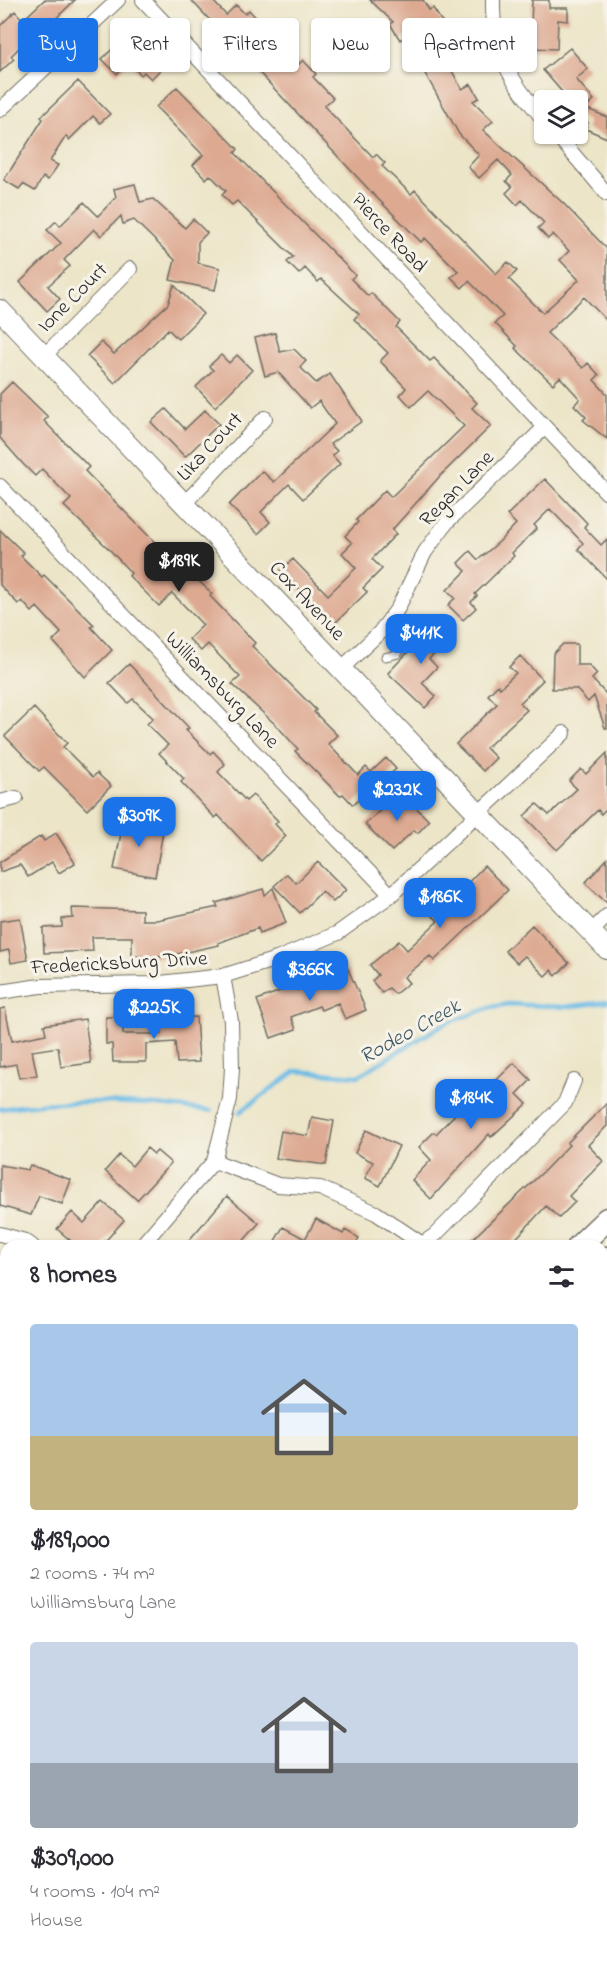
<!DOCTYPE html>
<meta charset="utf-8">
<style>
:root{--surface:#fff;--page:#f2f2f3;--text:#2b2b33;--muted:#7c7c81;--accent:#1a73e8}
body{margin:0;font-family:"Indie Flower",sans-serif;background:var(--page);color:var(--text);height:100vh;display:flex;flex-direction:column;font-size:22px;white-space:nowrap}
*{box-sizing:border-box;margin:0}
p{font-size:20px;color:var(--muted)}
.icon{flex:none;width:33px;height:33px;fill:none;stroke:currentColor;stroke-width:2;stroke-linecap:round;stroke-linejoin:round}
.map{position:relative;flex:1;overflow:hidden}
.panel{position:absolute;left:0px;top:1240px;width:608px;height:722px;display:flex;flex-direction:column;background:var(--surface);border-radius:18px 18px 0 0;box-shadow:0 2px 4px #0004}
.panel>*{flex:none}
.hud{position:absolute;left:18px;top:18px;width:572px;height:54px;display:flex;gap:12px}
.fabs{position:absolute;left:534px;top:90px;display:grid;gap:12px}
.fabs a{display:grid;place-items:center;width:54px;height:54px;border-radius:6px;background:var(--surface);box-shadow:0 2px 4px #0004;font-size:30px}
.price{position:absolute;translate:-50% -51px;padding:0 14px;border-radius:12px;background:var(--accent);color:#fff;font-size:20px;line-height:39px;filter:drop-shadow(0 2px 3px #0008)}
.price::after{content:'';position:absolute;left:50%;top:36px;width:18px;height:14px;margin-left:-9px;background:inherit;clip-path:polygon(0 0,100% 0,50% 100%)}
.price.selected{background:#222;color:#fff}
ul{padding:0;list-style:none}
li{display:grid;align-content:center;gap:12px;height:318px;padding:0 30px}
li span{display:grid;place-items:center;height:186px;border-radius:6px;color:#555}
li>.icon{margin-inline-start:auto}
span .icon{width:108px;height:108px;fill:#fffc;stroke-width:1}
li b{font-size:26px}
h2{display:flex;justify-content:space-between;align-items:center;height:72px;padding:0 30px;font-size:26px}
.chip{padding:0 21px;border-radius:6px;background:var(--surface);box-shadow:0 2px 4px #0004;font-size:21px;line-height:54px}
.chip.selected{background:var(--accent);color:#fff}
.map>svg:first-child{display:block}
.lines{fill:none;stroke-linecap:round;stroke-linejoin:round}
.stream{stroke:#6abbe5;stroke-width:4.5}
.building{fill:#dda991}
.lane-casing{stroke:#6f6c62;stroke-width:9}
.street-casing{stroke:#6f6c62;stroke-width:16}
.secondary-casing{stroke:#6f6c62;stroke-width:22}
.primary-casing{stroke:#6f6c62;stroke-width:25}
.lane{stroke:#fff;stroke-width:7}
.street{stroke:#fff;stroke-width:14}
.secondary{stroke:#fff;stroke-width:20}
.primary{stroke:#fff;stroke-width:22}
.labels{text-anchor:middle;stroke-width:6;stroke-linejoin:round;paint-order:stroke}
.street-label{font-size:21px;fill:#2b2b2b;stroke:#f7f3e8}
.water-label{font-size:22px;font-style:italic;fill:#3e5663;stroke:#f7f3e8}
</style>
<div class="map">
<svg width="607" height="1961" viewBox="0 0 607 1961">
<rect width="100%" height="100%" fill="#f7f3e8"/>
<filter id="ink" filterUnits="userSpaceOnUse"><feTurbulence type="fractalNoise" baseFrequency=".0167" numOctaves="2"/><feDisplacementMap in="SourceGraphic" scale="12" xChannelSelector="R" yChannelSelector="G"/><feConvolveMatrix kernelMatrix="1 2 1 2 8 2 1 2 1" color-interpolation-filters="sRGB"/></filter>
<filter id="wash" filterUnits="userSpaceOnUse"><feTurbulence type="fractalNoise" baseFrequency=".008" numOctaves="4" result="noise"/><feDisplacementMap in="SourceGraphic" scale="24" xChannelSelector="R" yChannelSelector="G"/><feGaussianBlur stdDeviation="1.35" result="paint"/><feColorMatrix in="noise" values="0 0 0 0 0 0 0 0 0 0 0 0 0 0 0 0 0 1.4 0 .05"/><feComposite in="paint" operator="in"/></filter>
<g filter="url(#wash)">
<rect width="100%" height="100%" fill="#ece5c8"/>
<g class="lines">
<!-- stream -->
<path class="stream" d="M0,1109C69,1097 142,1102 211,1111
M240,1112L296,1071L358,1076L444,1024L492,1007L509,1004L564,1007L607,1002"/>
</g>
<g id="blocks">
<!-- building -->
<path class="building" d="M44,0H75L45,29L42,25L11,56L14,59L0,72V26L15,11L23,20Z
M191,0H212L226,15L236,5L245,14L249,10L299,64L303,60L316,74L313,77L333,98L324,106L373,157L376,154L385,163L382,166L411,194L415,190L496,274L508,262L517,271L509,279L543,313L579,280L560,260L569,251L553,234L548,239L538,228L544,223L522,200L517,205L506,193L512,187L506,181L512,175L498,160L479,178L468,167L479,155L459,134L422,68L433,62L414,31L400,40L390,24L393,22L370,0H423L429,10L433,8L453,39L439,48L462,89L471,84L479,98L473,101L493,121L483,130L564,204L607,249V321L584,297L547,333L583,368L588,363L599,375L594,380L607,394V439L583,420L586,417L574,405L580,399L560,377L553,384L515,348L517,346L495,323L503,316L469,281L462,288L451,277L458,271L425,238L421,242L375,196Z
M532,0H549V8H568V21L558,20L557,49L530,48Z
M130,32L164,66L151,79L144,72L141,75L128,62L117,74L102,59Z
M570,48L588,69L576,79L594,100L585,108L607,117V138L586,129L588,123L579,113L578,114V100H569L543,70Z
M78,81L110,114L100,123L93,116L69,140L66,136L50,161L58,165L48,180L43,177L35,191L23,184L19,189L4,180L43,119L41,117Z
M177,87L238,149L235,153L355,275L351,279L368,296L371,293L400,322L396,327L430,361L434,358L477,403L472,408L491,426L440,476L392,530L396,534L372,559L382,569L363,588L367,592L333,625L281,570L293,559L328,595L356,568L342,553L352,543L345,536L358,522L356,520L385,490L391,497L464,426L428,391L411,407L400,395L406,388L380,361L388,353L354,319L359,314L321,279L318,282L305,268L299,274L287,262L293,257L237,201L232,205L222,195L226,191L210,175L206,179L193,165L203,155L156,107Z
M135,184L140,202L153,199L185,228L193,219L207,233L198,242V263L220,268L215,290L170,280L175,260L134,220L123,224L121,216L101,236L94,229L64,260L70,266L48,286L60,299L47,311L20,282L61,243L47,230L56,221L60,226L84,202L98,216L116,197L114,189Z
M174,285L203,314L178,339L168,329L115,383L87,356L101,342L114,354L168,304Z
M275,333L280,352L294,349L306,361L300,367L316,383L330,374L362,421L330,444L337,451L332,455L340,464L303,499L289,484L261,512L270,522L258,534L229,505L262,471L274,482L335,424L319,401L310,408L278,372L265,376L255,338Z
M221,355L229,363L237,355L252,370L215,407L196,387L213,370L209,366Z
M12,382L48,417L44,421L89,467L85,471L183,571L186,568L212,594L210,596L255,643L252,646L316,710L314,712L337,735L328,744L358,775L366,767L371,772L386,758L396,769L384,780L381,777L353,805L343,794L340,796L295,751L298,749L277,726L232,684L240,677L208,644L201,651L189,639L203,625L172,593L159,606L129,576L131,573L110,550L64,506L71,499L42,469L35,476L23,464L0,438V394Z
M166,409L185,429L205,410L219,424L185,457L151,422Z
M545,479L587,523L584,527L601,545L607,539V579L578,549L583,543L550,509L534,525L537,528L512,553L514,556L475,594L477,596L471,602L476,608L463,620L448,605L455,598L447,590L466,571L458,563L470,551L478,560L500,541L516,524L507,515Z
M0,530L24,553L21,556L42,577L44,575L94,625L91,627L112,650L85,677L53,641L61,633L37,607L32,612L22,601L18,604L0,585Z
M438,621L452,636L429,659L437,667L422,683L436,696L425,708L388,673Z
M563,644H577V665H589L597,674L592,679L607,695V728H605L594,696L588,702L576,689H552L553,654Z
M520,656L543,680L520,703L527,710L486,748L496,758L483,771L456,744L497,704L488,695L498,685L500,688L516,673L509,667Z
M129,664L189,728L186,730L210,754L213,751L225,764L218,772L246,801L253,795L278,821L275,824L286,836L261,861L218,815L215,818L181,782L184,779L159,753L168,745L147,724L153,718L133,699L128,703L109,683Z
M34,708L67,743L63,747L93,777L97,773L111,786L87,810L44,767L39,771L5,736Z
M607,753V808L601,814L598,810L557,850L524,816L537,804L549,815L577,789L569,781L581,769L586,774Z
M401,792L429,821L418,833L414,830L392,851L365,824Z
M124,818L164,826L155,877L114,869Z
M56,833L75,863L59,873L52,862L28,877L20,865L0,872V862L41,836L44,841Z
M607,859V903L585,883Z
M318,862L346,890L333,902L322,891L300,913L274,886L287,874L296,883Z
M484,866L508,890L434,961L430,956L404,977L409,983L395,994L389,988L382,993L372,981L378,975L370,965L399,941L407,950L438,921L425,908L455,880L463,888Z
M273,888L286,923L260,933L258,928L218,943L219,945L164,957L132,956V937H92L93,951L44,953L43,928L62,927V919L73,918L72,908L142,910V920H157L218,907L216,903L263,889L265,895Z
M20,918L28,960L11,963L9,950L0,952V921Z
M532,925L569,963L556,976L551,970L545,976L525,956L517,963L505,951Z
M348,969L366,1010L345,1019L338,1003L321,1010L319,1006L291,1017L296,1029L271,1038L257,1000L296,985L298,990Z
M5,1008L12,1041L46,1034L44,1025L85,1019L91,1063L61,1067L58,1047L32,1051L37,1075L19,1078L16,1064L0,1067V1009Z
M106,1017H123V1034H162L161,1019L196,1017L199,1062L177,1063L175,1042L146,1044V1062H113L112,1044H106Z
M514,1063L531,1080L517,1094L527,1104L491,1137L489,1134L431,1199L412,1180L431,1160L419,1147L434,1132L436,1134L471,1098L475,1101Z
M607,1103V1126L588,1145L603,1161L569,1196L575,1202L559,1218L546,1206L509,1246H465L544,1171L569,1145L567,1143Z
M312,1117L334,1121L326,1165L276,1158L281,1131L308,1136Z
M366,1130L399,1146L380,1186L365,1178L373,1162L355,1153Z
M147,1148L154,1154L157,1151L171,1163L137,1200L105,1171L119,1155L132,1166Z
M0,1165L28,1170L30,1165L71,1180L62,1204L39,1196L31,1215L0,1206Z
M227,1196L259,1223L239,1246H184Z
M103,1202L124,1220L101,1246H77L57,1229L72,1212L84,1223Z
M316,1219L343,1234L345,1230L359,1238L355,1246H272L283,1227L305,1239Z"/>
</g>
</g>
<g filter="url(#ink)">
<use href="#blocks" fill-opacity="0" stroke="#6f6c62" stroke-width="1.5"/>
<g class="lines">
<!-- lane casing -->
<g class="lane-casing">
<path id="lane" d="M385,657L398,654L407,640L405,622L394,613
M0,1821L6,1837"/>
</g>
<!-- street casing -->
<g class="street-casing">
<path id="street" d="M143,0L607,493
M493,0C492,55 511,80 544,120
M0,110L118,0
M556,134L607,194
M44,356L130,269
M0,486L391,895
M184,504L265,418
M341,669L380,632L398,608L425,552L447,522L545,427
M0,802L16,798
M591,932L607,916
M0,992L40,986L151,984L223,976L277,959L338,933L391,895L564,733
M214,1161L278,1185L320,1188L376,1213L422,1244L435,1235L565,1103L574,1081
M0,1234L25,1241L32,1246
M141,1246L214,1161L230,1099L232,1068L231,1021L223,976
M602,1339L607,1344
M6,1410L2,1415L6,1429
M605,1436L607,1431
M602,1806L607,1811
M221,1956L226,1961
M253,1956L258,1961
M194,1961L199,1956"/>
</g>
<!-- secondary casing -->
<g class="secondary-casing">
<path id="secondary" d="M0,310L607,949"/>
</g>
<!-- primary casing -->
<g class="primary-casing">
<path id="primary" d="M579,1246L607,1219
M602,1264L607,1258
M0,1880L6,1874
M0,1909L6,1903"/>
</g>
<!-- lane -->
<use href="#lane" class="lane"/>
<!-- street -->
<use href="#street" class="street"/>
<!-- secondary -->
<use href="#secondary" class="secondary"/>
<!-- primary -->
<use href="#primary" class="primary"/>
</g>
</g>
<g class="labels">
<!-- street labels -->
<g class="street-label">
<text transform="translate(390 232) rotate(47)" y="7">Pierce Road</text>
<text transform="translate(72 297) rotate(-45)" y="7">Ione Court</text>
<text transform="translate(209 446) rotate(-47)" y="7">Lika Court</text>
<text transform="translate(456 488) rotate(-46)" y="7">Regan Lane</text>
<text transform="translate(308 600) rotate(47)" y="7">Cox Avenue</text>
<text transform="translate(223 689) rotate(46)" y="7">Williamsburg Lane</text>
<text transform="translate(119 962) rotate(-3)" y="7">Fredericksburg Drive</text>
</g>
<!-- water labels -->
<g class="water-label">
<text transform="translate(409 1030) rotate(-29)" y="8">Rodeo Creek</text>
</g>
</g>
</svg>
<div class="fabs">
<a><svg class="icon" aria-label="layers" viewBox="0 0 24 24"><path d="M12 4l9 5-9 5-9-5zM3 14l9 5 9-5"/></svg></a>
</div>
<b class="price selected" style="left:179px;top:593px">$189K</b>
<b class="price" style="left:421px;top:665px">$411K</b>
<b class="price" style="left:397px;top:822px">$232K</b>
<b class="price" style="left:139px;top:848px">$309K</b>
<b class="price" style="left:440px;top:929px">$186K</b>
<b class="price" style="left:310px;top:1002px">$366K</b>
<b class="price" style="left:154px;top:1040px">$225K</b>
<b class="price" style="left:471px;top:1130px">$184K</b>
<div class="hud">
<a class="chip selected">Buy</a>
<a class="chip">Rent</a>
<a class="chip">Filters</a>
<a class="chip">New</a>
<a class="chip">Apartment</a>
</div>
<section class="panel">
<h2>8 homes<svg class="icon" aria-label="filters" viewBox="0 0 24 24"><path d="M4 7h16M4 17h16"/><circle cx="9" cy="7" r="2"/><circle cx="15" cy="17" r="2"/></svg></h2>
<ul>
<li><span style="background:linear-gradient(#a9c7e8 60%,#c2b280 0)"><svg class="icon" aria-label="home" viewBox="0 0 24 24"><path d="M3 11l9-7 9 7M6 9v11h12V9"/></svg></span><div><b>$189,000</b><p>2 rooms · 74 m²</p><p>Williamsburg Lane</p></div></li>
<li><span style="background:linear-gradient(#c9d6e8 65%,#9aa5b1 0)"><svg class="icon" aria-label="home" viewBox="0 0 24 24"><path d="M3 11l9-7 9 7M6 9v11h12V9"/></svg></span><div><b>$309,000</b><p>4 rooms · 104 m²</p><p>House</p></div></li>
</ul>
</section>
</div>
